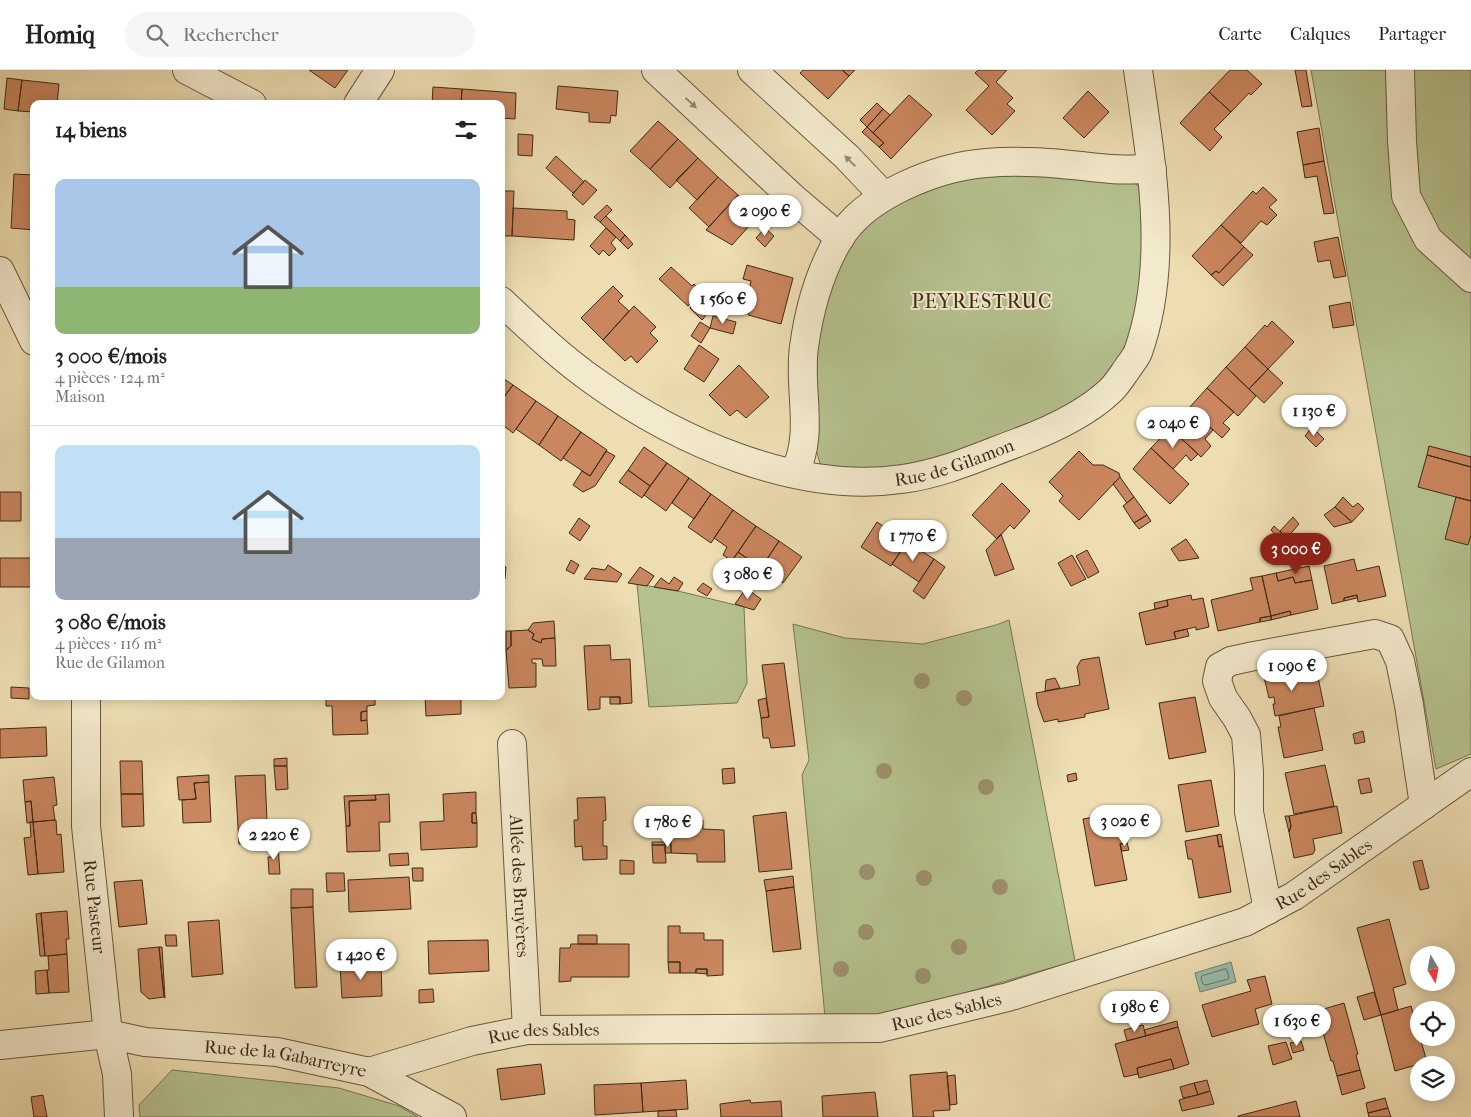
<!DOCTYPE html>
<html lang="fr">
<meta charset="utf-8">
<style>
:root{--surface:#fff;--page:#f6f6f6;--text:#222;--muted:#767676;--line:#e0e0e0;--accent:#8f2418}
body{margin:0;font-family:"IM FELL French Canon",serif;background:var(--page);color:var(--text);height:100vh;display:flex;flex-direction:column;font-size:19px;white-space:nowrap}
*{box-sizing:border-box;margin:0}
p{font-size:16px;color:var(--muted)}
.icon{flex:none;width:28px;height:28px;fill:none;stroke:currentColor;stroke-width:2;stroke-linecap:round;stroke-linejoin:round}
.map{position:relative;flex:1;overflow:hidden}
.panel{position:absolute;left:30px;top:30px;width:475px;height:600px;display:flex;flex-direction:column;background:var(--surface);border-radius:10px;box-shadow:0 2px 12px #0003}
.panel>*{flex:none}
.needle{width:32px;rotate:170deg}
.controls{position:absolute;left:1410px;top:876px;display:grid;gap:10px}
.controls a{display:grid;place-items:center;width:45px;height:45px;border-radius:50%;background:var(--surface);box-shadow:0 2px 12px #0003;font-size:25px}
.price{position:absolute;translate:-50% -42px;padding:0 11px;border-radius:18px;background:#fff;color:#222;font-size:16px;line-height:32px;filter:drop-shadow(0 1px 2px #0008)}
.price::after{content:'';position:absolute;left:50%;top:30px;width:15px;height:11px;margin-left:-8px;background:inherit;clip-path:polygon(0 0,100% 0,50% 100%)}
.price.on{background:var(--accent);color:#fff}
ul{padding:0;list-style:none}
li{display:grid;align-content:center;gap:10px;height:265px;padding:0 25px}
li+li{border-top:1px solid var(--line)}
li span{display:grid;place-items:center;height:155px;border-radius:10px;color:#555}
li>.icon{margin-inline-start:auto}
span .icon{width:90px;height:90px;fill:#fffc;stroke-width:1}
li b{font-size:21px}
h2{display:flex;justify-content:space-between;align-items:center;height:60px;padding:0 25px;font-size:21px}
header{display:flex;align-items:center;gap:30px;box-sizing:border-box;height:70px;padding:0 25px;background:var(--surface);border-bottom:1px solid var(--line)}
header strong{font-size:24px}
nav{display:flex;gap:28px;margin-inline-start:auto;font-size:18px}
.search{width:350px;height:45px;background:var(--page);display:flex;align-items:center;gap:12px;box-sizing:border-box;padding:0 18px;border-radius:28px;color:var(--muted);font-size:19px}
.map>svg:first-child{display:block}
.green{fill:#b5c28e;stroke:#787654}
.water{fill:#99bbad;stroke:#748172}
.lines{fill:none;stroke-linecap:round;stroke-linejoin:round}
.shore{stroke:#6a7363;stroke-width:1}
.building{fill:#ca865e;stroke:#3c2b19}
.minor-casing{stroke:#68583f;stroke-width:30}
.minor{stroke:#f3e9cc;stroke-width:28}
.tree{fill:#9c906d}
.oneway{fill:#988a72}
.labels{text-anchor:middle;stroke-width:4;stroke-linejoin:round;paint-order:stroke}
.street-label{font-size:18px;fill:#3c2b19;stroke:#f3e9cc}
.quarter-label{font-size:20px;letter-spacing:1px;fill:#3c2b19;stroke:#f3e9cc}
</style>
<header>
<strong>Homiq</strong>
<div class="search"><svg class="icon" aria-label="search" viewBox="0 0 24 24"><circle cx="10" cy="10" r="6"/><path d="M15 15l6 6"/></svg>Rechercher</div>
<nav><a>Carte</a><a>Calques</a><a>Partager</a></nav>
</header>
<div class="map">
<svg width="1471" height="1047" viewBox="0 0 1471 1047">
<rect width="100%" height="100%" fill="#edddb1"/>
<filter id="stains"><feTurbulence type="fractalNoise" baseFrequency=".004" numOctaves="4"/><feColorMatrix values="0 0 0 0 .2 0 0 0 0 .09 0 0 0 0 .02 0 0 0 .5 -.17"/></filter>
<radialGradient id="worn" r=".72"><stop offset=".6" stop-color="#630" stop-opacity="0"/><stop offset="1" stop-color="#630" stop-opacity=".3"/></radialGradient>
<!-- green -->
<path class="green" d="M1311,0H1471V684L1436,699Z
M1008,100L1129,108L1144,121L1140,240L1121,287L1095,322L1052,345L931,392L883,402L821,397L813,369L811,318L825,225L848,171L878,140L937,112Z
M637,514L678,521L744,537L747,613L737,633L649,637Z
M1009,550L1075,891L920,936L866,947H825L802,705L809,690L793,554L845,568L923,574L996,555Z
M172,1000L339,1018L399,1036L418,1047H140L139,1035Z"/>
<!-- water -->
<path class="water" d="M1231,892L1236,912L1200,922L1195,903Z"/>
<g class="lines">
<!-- shore -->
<path class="shore" d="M1226,899L1229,906L1228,909L1206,915L1203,914L1201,908L1202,906Z"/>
</g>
<!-- building -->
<path class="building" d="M309,0H348L335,18Z
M803,0H842L849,6L828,29L800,3Z
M842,0H855L849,6Z
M978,0H1007L996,12L1013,28L1007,34L1015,41L992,65L966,40L989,16L975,3Z
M1230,0H1247L1262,14L1251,25L1249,23L1231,42L1209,22Z
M1295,0H1306L1312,36L1302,37Z
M7,8L22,10L18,41L4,39Z
M22,10L59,14L57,34H34V42L18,41Z
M558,16L618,21L616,46L611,45L610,53L589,52V43L556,39Z
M433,17L462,19L461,34H432Z
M462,19L516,23L515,49L501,48V34H461Z
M1088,21L1109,42L1084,68L1063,48Z
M1209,22L1231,42L1214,59L1222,67L1210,81L1180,53Z
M909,25L932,45L891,89L879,77L884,73L873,63Z
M877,33L883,39L867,57L860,50Z
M883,39L890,45L873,63L867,57Z
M658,51L678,69L650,99L630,81Z
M867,57L884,73L879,77L862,62Z
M1319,58L1324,91L1303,95L1297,62Z
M518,64L533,65L532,86L518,85Z
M678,69L698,88L670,118L650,99Z
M556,86L584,112L573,123L546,98Z
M698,88L718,107L697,130L676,110Z
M1324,91L1334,143L1324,144L1317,106L1305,108L1303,95Z
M14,104L34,105V160L11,158Z
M718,107L738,125L709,157L689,138Z
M585,110L597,120L583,135L572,125Z
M1263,117L1277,130L1269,137L1277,145L1267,155L1261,151L1241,173L1221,155L1253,121L1256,124Z
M501,121H514L512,166H501Z
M738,125L759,145L732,175L706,160Z
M607,135L612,140L600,152L594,147Z
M513,138L567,141V149L575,150L574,170L512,166Z
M606,146L625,165L620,171L600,152Z
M1221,155L1244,177L1219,203L1216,201L1211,205L1192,186Z
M606,158L616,167L611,173L616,179L609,186L603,180L599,185L590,176Z
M765,158L774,166L765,177L756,168Z
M625,165L633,174L628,179L620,171Z
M1338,167L1346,206L1334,208L1330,190L1318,192L1314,172Z
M1244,177L1253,185L1223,216L1211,205L1216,201L1219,203Z
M747,195L793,208L781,254L748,245L752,227L748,225L751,211L743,209Z
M671,197L692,216L694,214L701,222L688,236L659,209Z
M613,216L623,226L618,231L629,241L603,270L581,248Z
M704,223L715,234L702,250L690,238Z
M1350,232L1354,255L1333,258L1329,236Z
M634,236L656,257L650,263L658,271L637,293L631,286L625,291L603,270Z
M713,246L736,252L733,264L710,258Z
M1272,251L1294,272L1268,299L1245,277L1265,255L1267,257Z
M700,252L710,258L701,273L691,266Z
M699,275L719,289L704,312L684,299Z
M1245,277L1268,299L1249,319L1226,297Z
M739,295L769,327L746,348L737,340L730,346L709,325Z
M1226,297L1256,326L1238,346L1207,318Z
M1268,299L1283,313L1264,333L1249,319Z
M501,307L513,315L501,331Z
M513,315L536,331L513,363L504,356L501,358V331Z
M1207,318L1234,342L1223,353L1230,359L1222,368L1189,338Z
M536,331L558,346L539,375L516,359Z
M1189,338L1213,360L1205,369L1211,376L1201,387L1170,358Z
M558,346L581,362L561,391L539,375Z
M1312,357L1324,369L1316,377L1305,366Z
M1170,358L1198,384L1191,391L1186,385L1173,399L1151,378Z
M581,362L607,380L590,406L563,388Z
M1429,376L1471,387V397L1427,385Z
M644,377L667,393L650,416L628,400Z
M1151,378L1189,414L1170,434L1133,399Z
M606,381L615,386L595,416L583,422L573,415L582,401L590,406Z
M1079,381L1093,395H1103L1119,403L1120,407L1079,450L1059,431L1063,426L1049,412Z
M1427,385L1471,397V431L1418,417Z
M667,393L689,408L666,441L644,425Z
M628,400L650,416L642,428L619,412Z
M1120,407L1134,427L1127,433L1113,414Z
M689,408L711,424L694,449L672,433Z
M1002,413L1030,441L1014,459L1010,455L997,469L972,445Z
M0,422H21V451H0Z
M711,424L733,440L711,473L688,457Z
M1134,427L1147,445L1134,453L1123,436Z
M1343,427L1353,437L1358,433L1364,439L1352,452L1335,437Z
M1456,427L1471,431V465L1468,475L1445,469Z
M1335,437L1352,452L1334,457L1324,445Z
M733,440L756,456L732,491L723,485L727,477L714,468Z
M1147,445L1151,451L1139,459L1134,453Z
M1293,447L1299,454L1287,468L1280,461Z
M579,448L590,456L580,471L569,463Z
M877,452L907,472L891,496L861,477Z
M756,456L779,471L761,498L738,482Z
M1274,456L1287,468L1290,470L1282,472L1271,460Z
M1001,464L1014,499L995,506L986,480Z
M1186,469L1199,488L1179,491L1171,479Z
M779,471L802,487L783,513L761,498Z
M907,472L934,489L919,512L892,494Z
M1087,480L1099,502L1088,508L1076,486Z
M738,482L761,498L753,509L730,493Z
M1072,485L1086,509L1071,516L1058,493Z
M0,488H34V517H0Z
M934,489L945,497L924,529L913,521Z
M1354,489L1357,501L1379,496L1386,526L1358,532L1357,525L1344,528V531L1332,534L1324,496Z
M571,490L579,495L574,504L566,500Z
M501,494L506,497L505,509H501Z
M608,495L622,504L617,512L584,509L592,498L605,500Z
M1309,496L1312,510L1295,513L1293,507L1278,511L1276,503Z
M640,497L654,506L647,516L628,513Z
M1276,503L1278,511L1293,507L1295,513L1312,510L1318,539L1291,545L1290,541L1271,546L1262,506Z
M1262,506L1271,546L1260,548V552L1218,561L1211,530L1253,520L1250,508Z
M674,507L683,513L678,521L654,517L661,508L669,514Z
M703,513L712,519L707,526L697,520Z
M746,518L761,529L754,540L735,534Z
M1191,525L1192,530L1203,528L1209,557L1196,560V557L1174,562L1176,569L1146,575L1139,543L1168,536L1167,530Z
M1357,525V528L1344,531V528Z
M1167,530L1168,536L1155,539L1154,533Z
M1290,541L1291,545L1271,550V546Z
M1271,546V550L1260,552V548Z
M554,551L555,568L542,569L541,573L532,569L534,564L528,560L533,553Z
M1187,559L1189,566L1176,569L1174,562Z
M528,560L534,564L532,569L541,573L542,569L555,568L556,596H543L542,589H532V593H536V617L509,618L506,580L511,576V561Z
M506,561H511V576L506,580Z
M610,575L611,590L630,589L632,633L620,634V627H600V639L588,640L584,576Z
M1099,587L1109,639L1085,644V647L1058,652V649L1044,652L1038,635L1036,623L1080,615L1077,597L1081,590Z
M784,593L795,676L771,678L769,668H763L761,648L769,647L762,595Z
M1293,597L1296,611L1318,607L1324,636L1275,646L1273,634H1275L1274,627L1269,628L1263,603Z
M1055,608L1060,618L1045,621L1046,610Z
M11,617L29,618V629L11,628Z
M326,626H375V635L367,636V641L361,642V651L367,650L368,664L333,665L332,636H326Z
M425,626H461V644L426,646Z
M610,627H620V634H610Z
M1195,627L1206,682L1169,689L1159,633Z
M766,628L769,647L761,648L758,630Z
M1314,638L1323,680L1284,688L1278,657H1281L1279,646Z
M367,641V650L361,651V642Z
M46,657L47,686L0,688V659Z
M1363,661L1365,672L1355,674L1353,664Z
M287,688V696H274V689Z
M120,691H142L143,724H121Z
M1325,695L1334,736L1294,744L1285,703Z
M274,696H287L288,719L276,720Z
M734,698L735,713L723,714L722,699Z
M1076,703L1077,710L1068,712L1067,705Z
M209,705V712L194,713L196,729L179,730L177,707Z
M265,705L268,774H239L235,706Z
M54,707L57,735L53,736L55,750L33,752L31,731L25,732L23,710Z
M1369,708L1372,722L1361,724L1358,710Z
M1211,710L1219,756L1186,762L1178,715Z
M209,712L211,752L183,753L182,730L196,729L194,713Z
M476,722V743H472V753H477V777L421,780L420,752L444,751L443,724Z
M121,724H143L144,756L122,757Z
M389,724L390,752H379L380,781L347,782L346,756H350L349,731L376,730L375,725Z
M375,725L376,730L349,731L350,756H346L344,726Z
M605,727L606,750L603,751V776H607V789L583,790L582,776L575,777L574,750H578L577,728Z
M31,731L33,752L27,753L25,732Z
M1337,736L1342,763L1313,769L1315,780L1313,784L1294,788L1289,762L1291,756L1289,746Z
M786,742L792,799L759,802L753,746Z
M1122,742L1127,773L1120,774L1127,810L1095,816L1083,749Z
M472,743H476L477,753H472Z
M1285,746H1289L1291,756L1289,762Z
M56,750L57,765L61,764L64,802L38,804L33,752Z
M703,750V759L724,760L725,792H697V784L671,783L670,751Z
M30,752H33L38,804L28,805L24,768L31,767Z
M1221,764L1223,776L1219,777L1217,765Z
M1217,765L1219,777L1223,776L1231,822L1199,828L1192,789H1188L1185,771Z
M652,772H665V775H652Z
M665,772H671V783H665Z
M1127,773L1129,780L1122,781L1120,774Z
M278,775L280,804H269L268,787H272V776Z
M652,775H665L666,793H653Z
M408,783L409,795L390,796L389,784Z
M620,790L634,791V804H620Z
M1422,790L1429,818L1420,820L1413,792Z
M412,798H423V811H413Z
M326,803H344L345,821L327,822Z
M793,806L794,817L766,821L764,810Z
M409,807L411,839L349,842L348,810Z
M142,810L147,854L119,857L114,812Z
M794,817L801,879L773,882L766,821Z
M291,819H313V837L291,838Z
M313,837L317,917L295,918L291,838Z
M67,841L69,869H66L67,884L45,886L41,843Z
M41,843L45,886H40L36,844Z
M1389,849L1406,914L1393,918L1398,940L1381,945L1357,858Z
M219,850L223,904L192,907L188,852Z
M668,856H680V863H704V870H723V905L707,906V899H696V903H680V892H668Z
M165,865H176L177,876H166Z
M578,865H597V874H578Z
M488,870L489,901L429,904L428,871Z
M571,874H629V907H571V911L559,912L560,878H570Z
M159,877H162L165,928L164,927Z
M159,877L164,927L149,929L141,922L138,879Z
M67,884L69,922L49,923L47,900H49L48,886Z
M668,892H680V903H669Z
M381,894L382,926L342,928L340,896Z
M696,899H707V904L696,903Z
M47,900L49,923L36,924L35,901Z
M1265,906L1272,934L1255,939L1259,954L1212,967L1202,935L1251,921L1247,910Z
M433,919L434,932L419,933V920Z
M1374,922L1381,945L1364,950L1357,927Z
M1344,933L1358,984L1356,985L1360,1000L1337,1006L1333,991H1331L1317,941Z
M1411,936L1427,992L1395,1001L1381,945Z
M1177,951L1178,957L1146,966L1144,960Z
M1143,955L1146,966L1127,971L1124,960Z
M1178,957L1189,994L1174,999L1171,989L1137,998L1138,1004L1124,1007L1115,974Z
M1301,971L1304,980L1293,983L1290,973Z
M1286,972L1292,989L1273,995L1268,976Z
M1171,989L1174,999L1139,1008L1137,998Z
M541,994L545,1024L501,1030L497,999Z
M1360,1000L1365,1018L1342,1025L1337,1006Z
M947,1002L950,1040L933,1041L934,1047H913L910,1005Z
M955,1005L957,1034L950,1035L947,1006Z
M686,1010L688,1039L643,1042L641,1013Z
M1207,1010L1210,1021L1198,1025L1194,1013Z
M641,1013L643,1042L595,1045L594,1015Z
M1194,1013L1198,1025L1183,1028L1180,1017Z
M1210,1021L1214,1034L1182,1041L1179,1030Z
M875,1022L878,1047H823L822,1026Z
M43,1025L47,1047H34L31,1027Z
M1385,1028L1388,1038L1368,1043L1366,1033Z
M750,1030L751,1033L781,1031L782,1047H721L720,1034Z
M1296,1031L1300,1047H1238V1046Z
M1388,1038L1391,1047H1369L1368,1043Z
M676,1040L677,1047H658V1041Z"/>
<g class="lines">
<!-- minor casing -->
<g class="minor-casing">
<g id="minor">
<path d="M187,0L252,34"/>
<path d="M656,0L793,128L840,168"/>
<path d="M752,0L847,87L884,126"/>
<path d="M1400,0L1402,71L1406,126L1428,169L1471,208"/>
<path d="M358,34L380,0"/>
<path d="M0,201L34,271"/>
<path id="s1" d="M501,231C531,259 560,287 594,311C678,372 797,424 902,409C942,404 981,386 1019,372C1051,360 1086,344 1111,320C1117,314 1122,306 1127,299C1130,294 1135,289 1138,282C1170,192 1151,92 1138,0"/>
<path d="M794,403C815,365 798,319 804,277C809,240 820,201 839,169C865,125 937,97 986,93C1028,89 1069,95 1111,99C1124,100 1139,99 1152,99"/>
<path id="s2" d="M86,626V756L108,964L117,1004L119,1047"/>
<path id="s3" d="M512,674L527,960"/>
<path d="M1268,840L1249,742V702L1246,665L1237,648L1223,628L1217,611L1220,597L1231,591L1254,586L1375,564L1390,569L1400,591L1409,635L1424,735"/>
<path id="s4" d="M0,975L108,964L145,972L277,982L369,1002L452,1047"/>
<path id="s5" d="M369,1002L472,971L527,960L880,958L1008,927L1245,852L1294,826L1471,702"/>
</g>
</g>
<!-- minor -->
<use href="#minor" class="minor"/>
</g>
<!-- trees -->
<g class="tree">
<circle cx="922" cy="611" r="8"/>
<circle cx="964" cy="628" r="8"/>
<circle cx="884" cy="701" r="8"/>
<circle cx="986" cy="717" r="8"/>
<circle cx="867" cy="802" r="8"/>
<circle cx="924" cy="808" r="8"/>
<circle cx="1000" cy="817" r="8"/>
<circle cx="866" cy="862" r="8"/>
<circle cx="959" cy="877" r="8"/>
<circle cx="841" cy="899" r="8"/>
<circle cx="923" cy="906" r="8"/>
</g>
<!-- one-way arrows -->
<defs><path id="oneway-solid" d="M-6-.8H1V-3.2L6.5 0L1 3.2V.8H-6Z" transform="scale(1.25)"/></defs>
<g class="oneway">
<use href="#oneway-solid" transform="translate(691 33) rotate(43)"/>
<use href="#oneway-solid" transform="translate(850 91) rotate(-135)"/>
</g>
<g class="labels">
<!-- street labels -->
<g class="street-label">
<text dy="6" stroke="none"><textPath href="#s1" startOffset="508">Rue de Gilamon</textPath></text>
<text dy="6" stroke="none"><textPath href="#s5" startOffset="989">Rue des Sables</textPath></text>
<text dy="6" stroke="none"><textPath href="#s3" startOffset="142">Allée des Bruyères</textPath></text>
<text dy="6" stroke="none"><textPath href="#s2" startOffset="211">Rue Pasteur</textPath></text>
<text dy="6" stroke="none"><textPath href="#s5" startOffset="585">Rue des Sables</textPath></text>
<text dy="6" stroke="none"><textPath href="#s5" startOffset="180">Rue des Sables</textPath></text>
<text dy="6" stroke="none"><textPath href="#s4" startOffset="288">Rue de la Gabarreyre</textPath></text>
</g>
<!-- quarter labels -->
<g class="quarter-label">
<text x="982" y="238">PEYRESTRUC</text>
</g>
</g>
<rect width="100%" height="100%" filter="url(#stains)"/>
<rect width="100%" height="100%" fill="url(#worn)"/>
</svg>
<div class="controls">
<a><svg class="needle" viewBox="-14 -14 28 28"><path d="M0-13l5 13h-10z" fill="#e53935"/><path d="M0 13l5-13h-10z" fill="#767676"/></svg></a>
<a><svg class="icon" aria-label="locate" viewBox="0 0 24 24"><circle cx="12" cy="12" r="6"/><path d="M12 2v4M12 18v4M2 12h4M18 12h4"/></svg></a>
<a><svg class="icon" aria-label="layers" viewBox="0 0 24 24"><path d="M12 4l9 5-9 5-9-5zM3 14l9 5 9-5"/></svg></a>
</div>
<b class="price" style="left:765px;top:167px">2 090 €</b>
<b class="price" style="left:723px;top:255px">1 560 €</b>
<b class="price" style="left:1314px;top:367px">1 130 €</b>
<b class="price" style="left:1173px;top:379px">2 040 €</b>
<b class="price" style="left:913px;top:492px">1 770 €</b>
<b class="price on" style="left:1296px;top:505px">3 000 €</b>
<b class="price" style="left:748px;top:530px">3 080 €</b>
<b class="price" style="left:1292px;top:622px">1 090 €</b>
<b class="price" style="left:1125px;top:777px">3 020 €</b>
<b class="price" style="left:668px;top:778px">1 780 €</b>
<b class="price" style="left:274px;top:791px">2 220 €</b>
<b class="price" style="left:361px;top:911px">1 420 €</b>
<b class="price" style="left:1135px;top:963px">1 980 €</b>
<b class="price" style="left:1297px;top:977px">1 630 €</b>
<section class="panel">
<h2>14 biens<svg class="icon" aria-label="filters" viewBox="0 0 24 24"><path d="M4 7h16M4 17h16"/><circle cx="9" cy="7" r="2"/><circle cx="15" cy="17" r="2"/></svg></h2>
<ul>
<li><span style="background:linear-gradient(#a9c7e8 70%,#8fb573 0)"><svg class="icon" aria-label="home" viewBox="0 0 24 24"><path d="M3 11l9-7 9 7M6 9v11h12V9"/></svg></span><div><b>3 000 €/mois</b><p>4 pièces · 124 m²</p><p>Maison</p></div></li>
<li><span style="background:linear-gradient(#bfe0f5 60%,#9aa5b1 0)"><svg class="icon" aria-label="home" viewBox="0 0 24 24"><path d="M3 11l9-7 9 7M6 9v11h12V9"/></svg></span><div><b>3 080 €/mois</b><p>4 pièces · 116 m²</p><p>Rue de Gilamon</p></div></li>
</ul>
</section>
</div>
